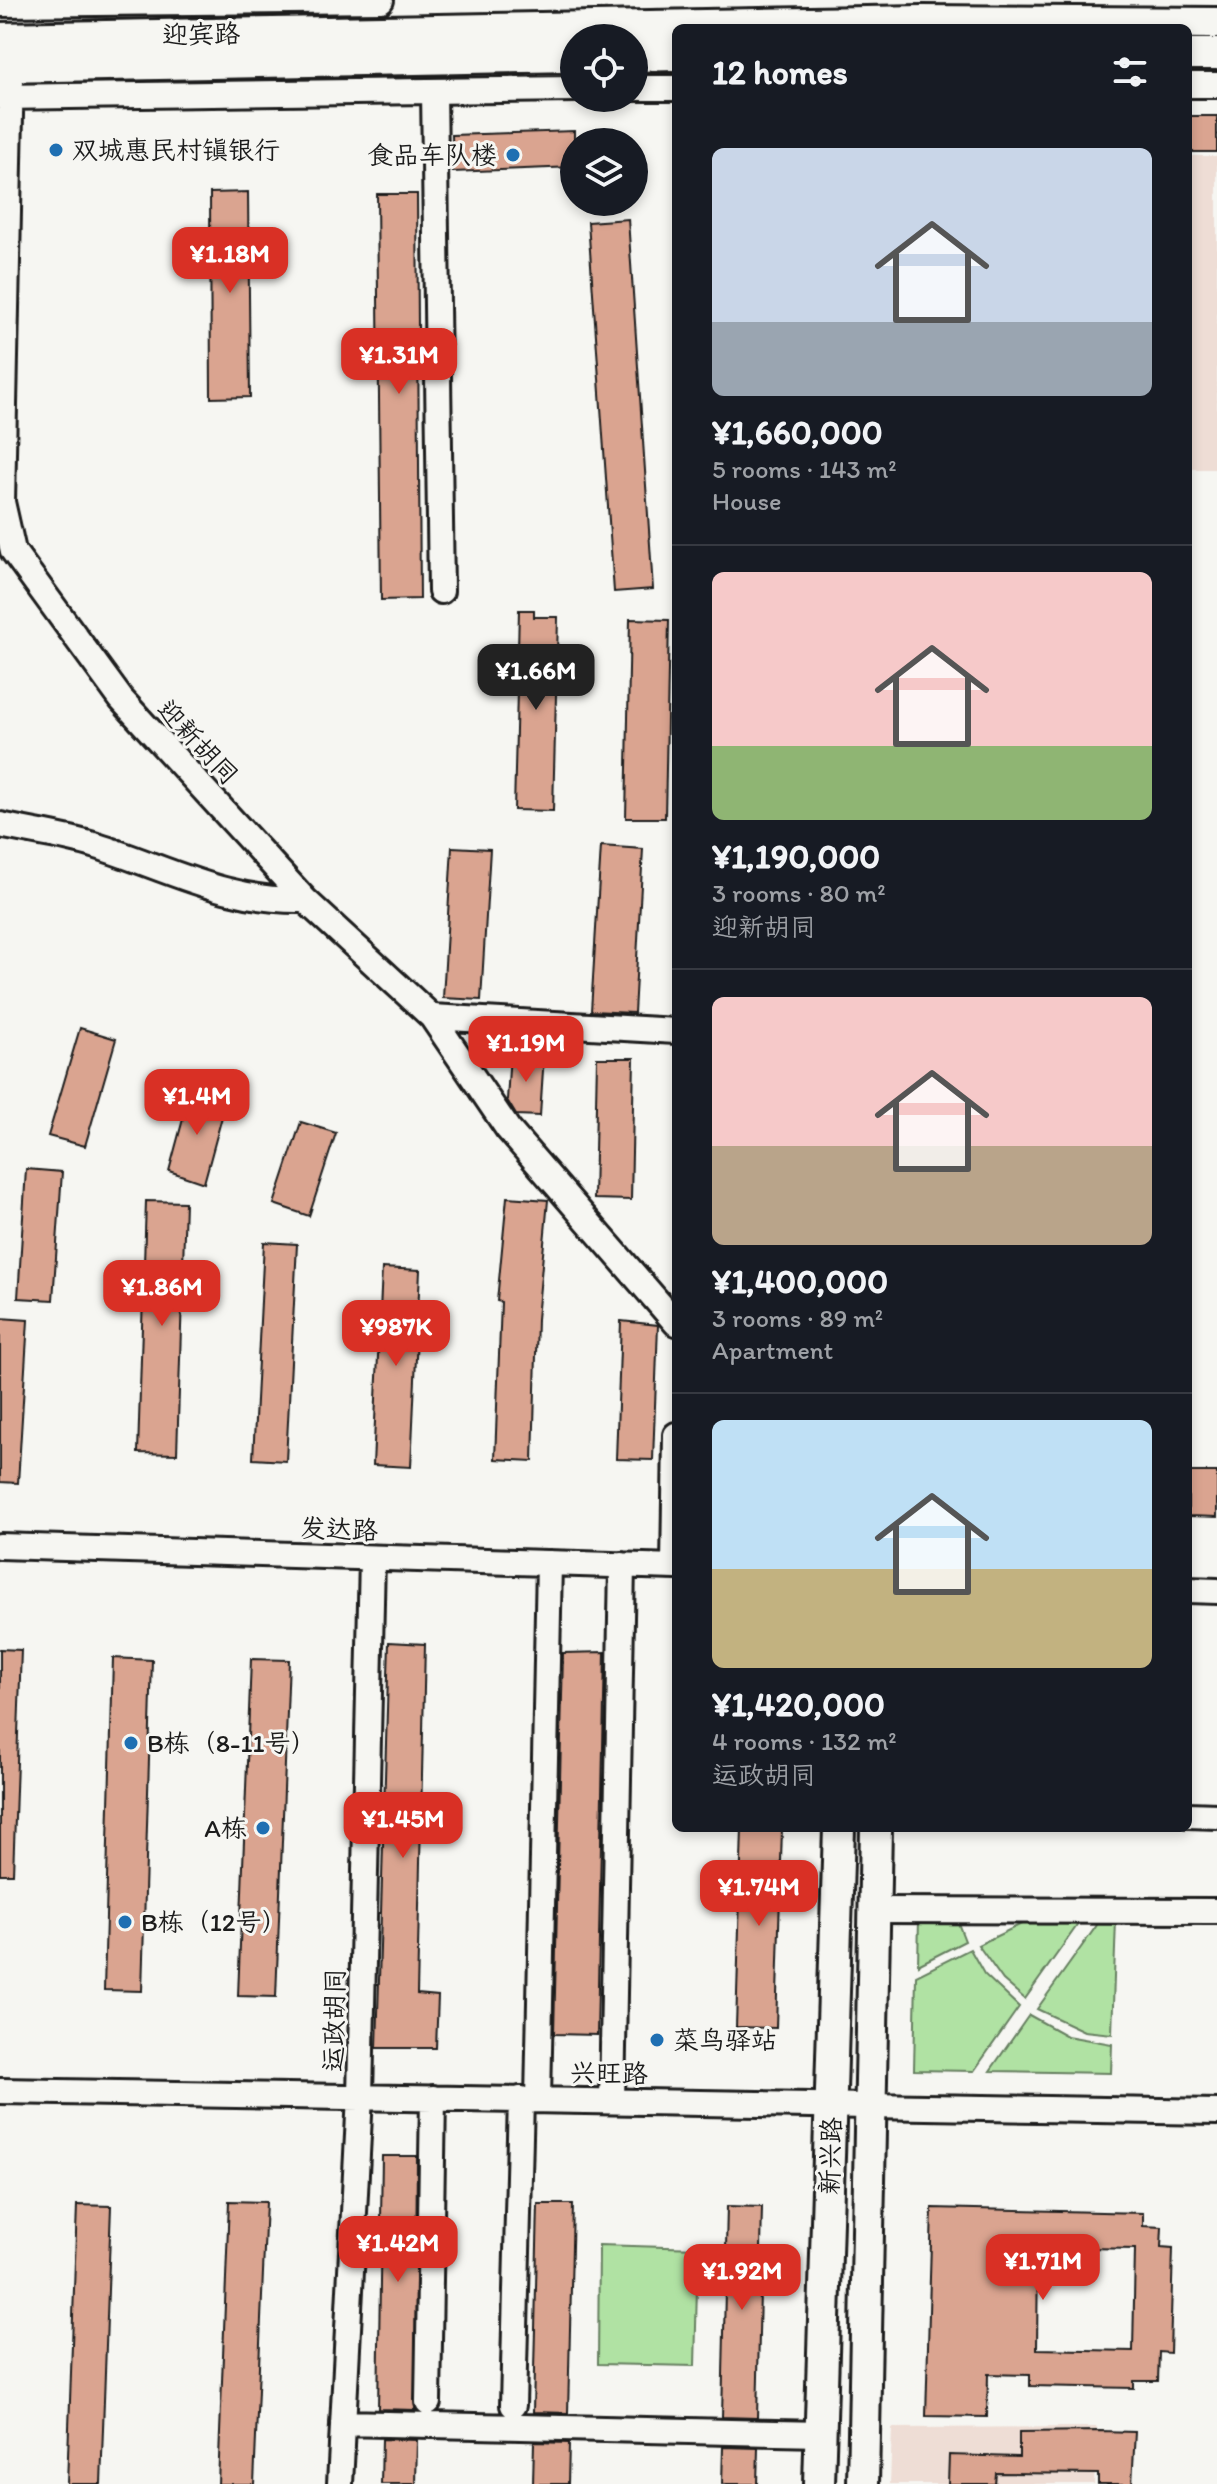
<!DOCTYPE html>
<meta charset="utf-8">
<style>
:root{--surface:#171b24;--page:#20242c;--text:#f1f3f6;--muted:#9ea1a6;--line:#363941;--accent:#d93025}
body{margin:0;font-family:Itim,"LXGW WenKai TC",sans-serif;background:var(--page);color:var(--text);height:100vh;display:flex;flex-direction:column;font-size:30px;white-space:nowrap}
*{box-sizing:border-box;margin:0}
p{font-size:26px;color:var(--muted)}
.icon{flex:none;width:44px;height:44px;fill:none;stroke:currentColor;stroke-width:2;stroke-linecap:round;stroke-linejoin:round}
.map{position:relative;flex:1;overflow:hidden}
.sheet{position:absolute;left:672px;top:24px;width:520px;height:1808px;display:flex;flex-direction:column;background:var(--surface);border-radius:12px;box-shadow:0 4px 12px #0003}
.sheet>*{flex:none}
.tools{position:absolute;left:560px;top:24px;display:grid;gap:16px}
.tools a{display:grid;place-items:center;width:88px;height:88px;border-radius:50%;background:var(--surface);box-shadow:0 4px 12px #0003;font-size:40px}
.price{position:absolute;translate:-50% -68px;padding:0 18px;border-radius:16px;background:var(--accent);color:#fff;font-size:26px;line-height:52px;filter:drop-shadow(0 2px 4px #0008)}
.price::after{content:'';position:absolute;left:50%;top:48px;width:24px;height:18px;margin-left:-12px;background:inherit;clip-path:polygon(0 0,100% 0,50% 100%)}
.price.current{background:#222;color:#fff}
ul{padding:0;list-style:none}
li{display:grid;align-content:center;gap:16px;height:424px;padding:0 40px}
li+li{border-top:2px solid var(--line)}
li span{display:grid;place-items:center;height:248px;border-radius:12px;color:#555}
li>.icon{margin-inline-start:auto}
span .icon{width:144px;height:144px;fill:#fffc;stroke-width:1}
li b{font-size:34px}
h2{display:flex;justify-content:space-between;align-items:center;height:96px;padding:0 40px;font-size:34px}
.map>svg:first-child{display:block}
.built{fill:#eeddd5}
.green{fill:#b0e2a3;stroke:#667f60;stroke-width:2}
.building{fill:#daa490;stroke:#1c1c1c;stroke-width:2;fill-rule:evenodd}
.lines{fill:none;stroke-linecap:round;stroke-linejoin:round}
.minor-casing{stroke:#1c1c1c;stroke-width:30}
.major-casing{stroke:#1c1c1c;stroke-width:36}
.minor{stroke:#f6f6f2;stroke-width:24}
.major{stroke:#f6f6f2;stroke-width:30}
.poi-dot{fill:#1f6fb2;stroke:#f6f6f2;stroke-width:3}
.labels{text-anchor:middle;stroke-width:6;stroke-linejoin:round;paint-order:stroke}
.street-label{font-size:26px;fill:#1c1c1c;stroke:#f6f6f2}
.poi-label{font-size:26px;fill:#1c1c1c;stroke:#f6f6f2;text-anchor:start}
</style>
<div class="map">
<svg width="1217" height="2484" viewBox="0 0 1217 2484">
<rect width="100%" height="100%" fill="#f6f6f2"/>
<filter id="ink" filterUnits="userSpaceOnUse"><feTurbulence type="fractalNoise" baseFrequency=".0125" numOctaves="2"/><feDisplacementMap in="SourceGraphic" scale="16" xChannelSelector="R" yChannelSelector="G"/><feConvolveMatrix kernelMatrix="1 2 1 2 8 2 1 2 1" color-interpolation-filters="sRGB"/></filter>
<g filter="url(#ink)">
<!-- built -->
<path class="built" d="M1188,156H1217V469H1188Z
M1097,2427L1094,2484H890L892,2428Z"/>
<!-- green -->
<path class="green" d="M919,1918H956L965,1941L918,1965Z
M1032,1919L1081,1920L1025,1999L1003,1980L978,1945Z
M1116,1920L1112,2034L1084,2031L1037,2009L1100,1921Z
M970,1949L984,1974L1019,2007L974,2071L914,2070L916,1976Z
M1029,2015L1067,2036L1112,2044L1111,2073L990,2071Z
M599,2245L698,2248L695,2366L598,2364Z"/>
<!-- building -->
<path class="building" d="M1188,116H1217V152H1188Z
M574,131V167L453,172L452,135Z
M248,192L250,397L211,398L210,193Z
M377,194H417L420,599L381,600Z
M628,219L653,589L614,592L588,222Z
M519,610H534V617H558L553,811L514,810Z
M630,619L669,620L665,818H626Z
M601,846L643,849L634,1013L591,1011Z
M452,847L490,849L481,1000L443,998Z
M80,1028L116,1039L85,1146L48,1136Z
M510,1053L544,1055L540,1116L516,1115L507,1100Z
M597,1058H634L631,1200L594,1199Z
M190,1093L226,1102L204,1183L169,1171Z
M301,1122L336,1133L309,1216L274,1204Z
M26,1169L62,1172L53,1300L18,1298Z
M507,1197L548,1200L537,1319L533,1461L495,1459L501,1302L497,1301Z
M146,1201L185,1202L177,1454L138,1453Z
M264,1242L297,1244L286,1461L253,1459Z
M382,1268L420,1270L411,1467L373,1465Z
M0,1318L28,1320L18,1483L0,1482Z
M621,1321L658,1325L653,1460L616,1459Z
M1188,1472H1217V1517L1188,1516Z
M389,1642L425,1644L417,1994L438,1996L436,2048H377Z
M0,1649L21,1650L13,1874H0Z
M605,1652L597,2035L554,2034L563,1653Z
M113,1658L152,1660L142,1991L104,1990Z
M251,1659L289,1660L276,1997L238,1996Z
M742,1828H782L776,2028L736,2027Z
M382,2156H417L415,2410L378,2409Z
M229,2201L266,2202L254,2484H218Z
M538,2204H573L568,2413L533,2412Z
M77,2205L111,2206L101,2484H67Z
M727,2206L762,2207L757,2418L722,2417Z
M932,2208L1143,2213V2226L1162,2227L1161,2247L1173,2248L1170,2353L1159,2352L1158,2381H1134V2388L1030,2386V2375L988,2374L987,2417L926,2416ZM1038,2247L1135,2249L1133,2351L1037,2349Z
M1100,2431L1135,2432L1132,2484H1098V2474L996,2473L995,2484H948L949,2455L1019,2457V2432Z
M382,2439L417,2440L416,2484H381Z
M534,2442L569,2443L568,2484H533Z
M723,2447L758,2448L757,2484H722Z"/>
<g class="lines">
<!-- minor casing -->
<g class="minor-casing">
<path id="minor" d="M0,4L381,0
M11,66L2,502L13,551L121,699L305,900L432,1017L508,1129L676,1323
M1188,85H1217
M634,88H676
M434,91L441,591
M0,97L574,89
M0,825C32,832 66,836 97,846C169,869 227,902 305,900
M432,1017L676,1031
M0,1546L676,1567
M674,1567L676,1435
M1188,1590L1217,1591
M1188,1815L1217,1816
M875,1910L1217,1911
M0,2091L1217,2112
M538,2100L549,1563
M612,2101L622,1565
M428,2402L433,2098
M513,2405L521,2099
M343,2423L821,2434
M340,2484L360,2096L372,1558"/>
</g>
<!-- major casing -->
<g class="major-casing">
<path id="major" d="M0,38L922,21L1217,23
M1188,54H1217
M634,56L676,55
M0,67L574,56
M819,2484L839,1828
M863,2484L876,1828"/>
</g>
<!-- minor -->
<use href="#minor" class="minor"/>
<!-- major -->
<use href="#major" class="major"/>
</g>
</g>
<!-- markers -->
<g class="poi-dot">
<circle cx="56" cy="150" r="8"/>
<circle cx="513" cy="155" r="8"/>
<circle cx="131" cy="1743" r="8"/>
<circle cx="263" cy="1828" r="8"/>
<circle cx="125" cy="1922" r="8"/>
<circle cx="657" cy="2040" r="8"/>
</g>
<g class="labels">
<!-- street labels -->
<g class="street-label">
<text transform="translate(201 34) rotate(-1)" y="9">迎宾路</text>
<text transform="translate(198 742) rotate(47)" y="9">迎新胡同</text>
<text transform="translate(339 1529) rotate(2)" y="9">发达路</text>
<text transform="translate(334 2020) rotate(-89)" y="9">运政胡同</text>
<text transform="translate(609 2073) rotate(1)" y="9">兴旺路</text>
<text transform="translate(830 2156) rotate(-88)" y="9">新兴路</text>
</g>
<!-- poi labels -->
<g class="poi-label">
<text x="72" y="159">双城惠民村镇银行</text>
<text x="497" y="164" text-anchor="end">食品车队楼</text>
<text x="147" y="1752">B栋（8-11号）</text>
<text x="247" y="1837" text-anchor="end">A栋</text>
<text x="141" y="1931">B栋（12号）</text>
<text x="673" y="2049">菜鸟驿站</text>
</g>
</g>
</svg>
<div class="tools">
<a><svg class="icon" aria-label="locate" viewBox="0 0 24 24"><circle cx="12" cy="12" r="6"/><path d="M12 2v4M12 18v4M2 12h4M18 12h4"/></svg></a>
<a><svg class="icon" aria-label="layers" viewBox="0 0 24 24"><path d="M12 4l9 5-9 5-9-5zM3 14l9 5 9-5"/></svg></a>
</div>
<b class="price" style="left:230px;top:295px">¥1.18M</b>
<b class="price" style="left:399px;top:396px">¥1.31M</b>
<b class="price current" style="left:536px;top:712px">¥1.66M</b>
<b class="price" style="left:526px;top:1084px">¥1.19M</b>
<b class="price" style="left:197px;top:1137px">¥1.4M</b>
<b class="price" style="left:162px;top:1328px">¥1.86M</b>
<b class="price" style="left:396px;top:1368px">¥987K</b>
<b class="price" style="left:403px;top:1860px">¥1.45M</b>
<b class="price" style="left:759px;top:1928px">¥1.74M</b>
<b class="price" style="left:398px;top:2284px">¥1.42M</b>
<b class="price" style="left:1043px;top:2302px">¥1.71M</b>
<b class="price" style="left:742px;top:2312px">¥1.92M</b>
<section class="sheet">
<h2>12 homes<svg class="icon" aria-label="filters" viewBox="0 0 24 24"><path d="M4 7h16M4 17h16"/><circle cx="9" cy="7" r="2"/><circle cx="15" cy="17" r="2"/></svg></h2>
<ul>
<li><span style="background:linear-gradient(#c9d6e8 70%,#9aa5b1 0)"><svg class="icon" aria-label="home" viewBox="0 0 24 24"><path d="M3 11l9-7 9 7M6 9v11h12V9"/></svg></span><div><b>¥1,660,000</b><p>5 rooms · 143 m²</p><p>House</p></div></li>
<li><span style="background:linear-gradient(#f6c9c9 70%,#8fb573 0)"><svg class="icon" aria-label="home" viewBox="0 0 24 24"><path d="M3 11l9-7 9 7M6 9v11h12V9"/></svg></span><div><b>¥1,190,000</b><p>3 rooms · 80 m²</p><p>迎新胡同</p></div></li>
<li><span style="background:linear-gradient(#f6c9c9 60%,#b9a48a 0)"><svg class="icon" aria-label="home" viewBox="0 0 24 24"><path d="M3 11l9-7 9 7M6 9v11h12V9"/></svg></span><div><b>¥1,400,000</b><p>3 rooms · 89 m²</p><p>Apartment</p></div></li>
<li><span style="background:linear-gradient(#bfe0f5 60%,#c2b280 0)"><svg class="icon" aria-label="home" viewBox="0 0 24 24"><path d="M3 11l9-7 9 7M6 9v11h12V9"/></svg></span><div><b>¥1,420,000</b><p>4 rooms · 132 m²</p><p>运政胡同</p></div></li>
</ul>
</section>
</div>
